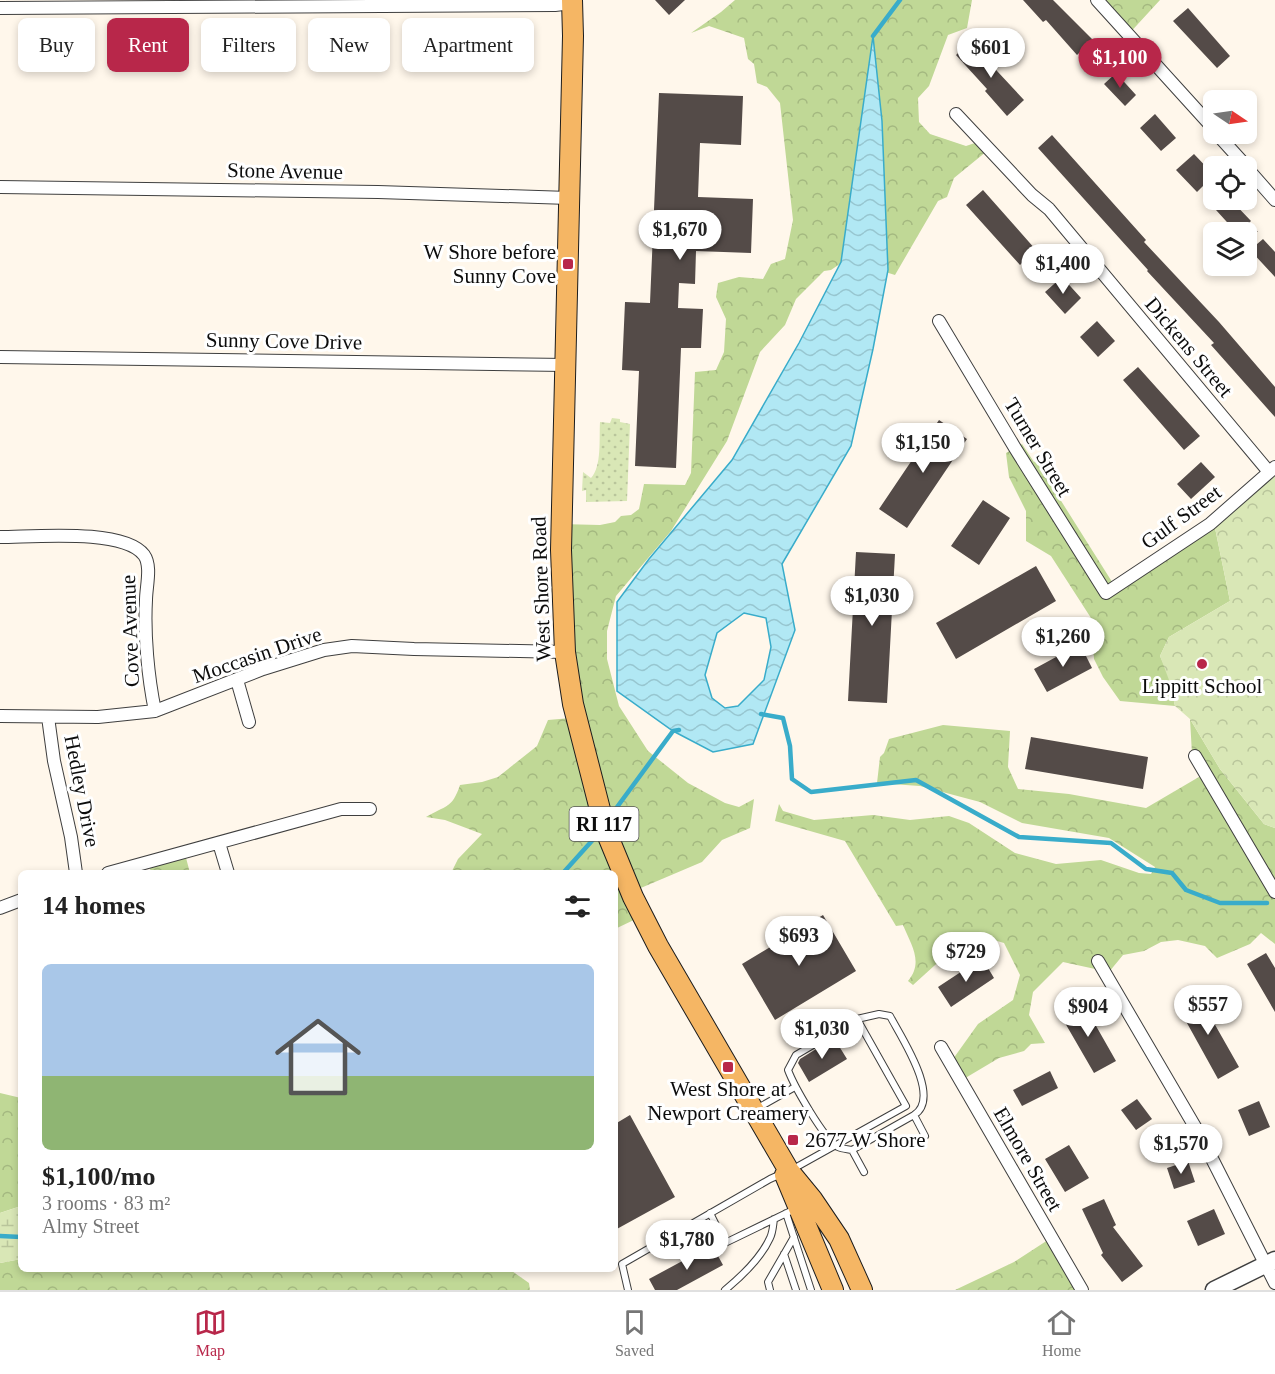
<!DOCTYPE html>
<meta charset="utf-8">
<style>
:root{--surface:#fff;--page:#f6f6f6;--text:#222;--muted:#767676;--line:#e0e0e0;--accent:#b8274a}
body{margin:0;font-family:Georgia,serif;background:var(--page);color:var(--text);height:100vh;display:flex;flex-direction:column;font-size:22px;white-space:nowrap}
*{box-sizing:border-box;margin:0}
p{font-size:20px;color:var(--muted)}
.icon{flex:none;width:33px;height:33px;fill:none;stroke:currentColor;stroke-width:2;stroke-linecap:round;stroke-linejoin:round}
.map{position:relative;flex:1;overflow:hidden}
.drawer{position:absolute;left:18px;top:870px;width:600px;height:402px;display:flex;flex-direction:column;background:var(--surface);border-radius:9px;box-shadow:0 3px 9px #0003}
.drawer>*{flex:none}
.guide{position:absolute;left:18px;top:18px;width:600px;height:54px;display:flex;gap:12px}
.needle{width:39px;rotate:103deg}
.fabs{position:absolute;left:1203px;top:90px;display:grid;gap:12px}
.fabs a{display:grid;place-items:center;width:54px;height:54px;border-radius:9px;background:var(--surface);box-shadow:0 3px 9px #0003;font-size:30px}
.price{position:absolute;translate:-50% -51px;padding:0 14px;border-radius:21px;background:#fff;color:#222;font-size:20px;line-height:39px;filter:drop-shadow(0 2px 3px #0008)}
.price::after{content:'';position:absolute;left:50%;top:36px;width:18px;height:14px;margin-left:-9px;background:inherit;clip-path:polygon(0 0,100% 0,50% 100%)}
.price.current{background:var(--accent);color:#fff}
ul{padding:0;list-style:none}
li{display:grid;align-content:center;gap:12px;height:318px;padding:0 24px}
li+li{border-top:2px solid var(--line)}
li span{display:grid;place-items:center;height:186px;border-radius:9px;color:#555}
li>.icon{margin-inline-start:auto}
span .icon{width:108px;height:108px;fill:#fffc;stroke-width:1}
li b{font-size:26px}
h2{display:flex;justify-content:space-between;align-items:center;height:72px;padding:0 24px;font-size:26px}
.tag{padding:0 21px;border-radius:9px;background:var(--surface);box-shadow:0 3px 9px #0003;font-size:21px;line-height:54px}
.tag.current{background:var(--accent);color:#fff}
.tabs{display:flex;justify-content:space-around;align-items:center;height:84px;border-top:2px solid var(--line);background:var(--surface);font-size:16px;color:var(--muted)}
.tabs a{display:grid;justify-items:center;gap:3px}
.tabs .current{color:var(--accent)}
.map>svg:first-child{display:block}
.grass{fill:url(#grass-dots)}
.forest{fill:url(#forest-crowns)}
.wetland{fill:url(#wetland-marsh)}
.park{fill:url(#park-crowns)}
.water{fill:url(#water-waves);stroke:#39acca;stroke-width:1.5;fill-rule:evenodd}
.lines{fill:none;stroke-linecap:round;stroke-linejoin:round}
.stream{stroke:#39acca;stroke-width:4.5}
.building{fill:#544b48}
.service-casing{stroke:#3f3f3f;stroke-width:8}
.minor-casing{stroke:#3f3f3f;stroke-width:14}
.tertiary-casing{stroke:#3f3f3f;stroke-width:19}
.primary-casing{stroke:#1d1d1d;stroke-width:22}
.service{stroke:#fff;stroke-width:6}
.minor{stroke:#fff;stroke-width:12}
.tertiary{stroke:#fff;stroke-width:16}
.primary{stroke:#f5b664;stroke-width:20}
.poi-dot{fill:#b8274a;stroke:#fff;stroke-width:2}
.labels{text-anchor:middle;stroke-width:6;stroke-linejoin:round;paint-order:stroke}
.shield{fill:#fff;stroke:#555;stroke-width:1.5}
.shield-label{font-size:20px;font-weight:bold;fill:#0c0c0c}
.street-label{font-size:21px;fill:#0c0c0c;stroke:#fff}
.poi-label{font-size:21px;fill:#0c0c0c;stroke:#fff}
</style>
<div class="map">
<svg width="1275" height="1290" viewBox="0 0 1275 1290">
<defs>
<pattern id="grass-dots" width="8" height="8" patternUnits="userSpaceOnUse" patternTransform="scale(1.5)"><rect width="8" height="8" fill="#d9e7b6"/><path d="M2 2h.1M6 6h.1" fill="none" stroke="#b9c59b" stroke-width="1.8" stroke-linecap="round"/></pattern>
<pattern id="forest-crowns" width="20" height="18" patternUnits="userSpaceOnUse" patternTransform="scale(1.5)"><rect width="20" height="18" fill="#c0d896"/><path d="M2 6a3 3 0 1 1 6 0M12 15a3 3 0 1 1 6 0" fill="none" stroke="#a4b880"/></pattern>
<pattern id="wetland-marsh" width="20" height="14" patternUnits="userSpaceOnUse" patternTransform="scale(1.5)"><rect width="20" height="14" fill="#d9e7b6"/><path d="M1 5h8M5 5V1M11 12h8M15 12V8" fill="none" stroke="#b9c59b"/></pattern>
<pattern id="park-crowns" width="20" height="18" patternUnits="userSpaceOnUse" patternTransform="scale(1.5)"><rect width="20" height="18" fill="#d9e7b6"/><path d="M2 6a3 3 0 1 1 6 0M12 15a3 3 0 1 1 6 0" fill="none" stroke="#b9c59b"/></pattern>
<pattern id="water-waves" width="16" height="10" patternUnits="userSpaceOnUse" patternTransform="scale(1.5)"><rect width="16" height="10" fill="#b1e8f4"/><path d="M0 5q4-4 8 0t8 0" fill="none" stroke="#97c6d0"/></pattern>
</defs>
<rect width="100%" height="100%" fill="#fff7eb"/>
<!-- grass -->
<path class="grass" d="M612,418L620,419V422L630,424L627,501L586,502V490L582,491L583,472L591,478C602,467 599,438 600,422L610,423Z"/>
<!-- forest -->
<path class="forest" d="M735,0H972L967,28L948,35L929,86L918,98L919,122L930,134L966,146L978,142L987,151L954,178L947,197L938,201L895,275L879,270L856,253L831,270L824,271L796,299L785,325L760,352L727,441L671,531L616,596L607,631V659L619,706L648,751L688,783L725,803L739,807L754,799L750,828L722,840L702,862L629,893L638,918L615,929V873H451L458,859L482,834L445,820L426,817C446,805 452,809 460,785L482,782L498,777L537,746L548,720L571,718L560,524L600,525L615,522L621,516L631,515L639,509L644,484L685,485L691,473L695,372L716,370L724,352L726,319L716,297L718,283L739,277L763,279L771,264L785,259L793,220L780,103L767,87L757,83L754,64L748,59L744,38L709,26L691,33L721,12Z
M1092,0H1160L1126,37Z
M1022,444L1034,462L1036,461L1114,585L1214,523L1230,601L1169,637L1160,656L1174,687L1171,688L1175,706L1120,701L1103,677L1094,659L1091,618L1051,556L1026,541V511L1009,477L1006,453Z
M1190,719L1220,769L1264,824L1275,828V944L1261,933L1250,944L1217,958L1205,946L1178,940L1161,942L1144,951L1123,955L1109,972L1063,962L1033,992L1029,1015L1045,1043L1031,1044L1024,1051L999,1058L962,1080L953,1059L978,1024L1013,1000L1020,975L1004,943L980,936L966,937L913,985L908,981C924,962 911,945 903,925L896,926L845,841L775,821L779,804L783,811L814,820L873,815L910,820L949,816L969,823L1015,853L1056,864L1101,860L1139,873L1151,874L1155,867L1109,838L1022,823L980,802L920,786L877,783L880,757L884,753L889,739L943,725L1010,731L1008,767L1018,789L1069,794L1146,808L1204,774L1192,754Z
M185,854L190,873H151L149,864Z
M0,1093L21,1098V1206L0,1213Z
M1051,1238L1083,1290H955L1014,1262Z
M21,1259V1269H509L529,1283L530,1290H0V1263Z"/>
<!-- wetland -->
<path class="wetland" d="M21,1206V1259L0,1263V1213Z"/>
<!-- park -->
<path class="park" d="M1275,469V828L1264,824L1220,769L1190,719L1175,706L1171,688L1173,687L1169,680L1160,656L1169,637L1230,601L1214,523Z"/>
<!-- water -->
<path class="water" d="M873,36L882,121L888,270L873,349L851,446L782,564L795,630L753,744L713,752L673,731L617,691V602L649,559L732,460L799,343L841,262ZM744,613L766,618L771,647L764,680L738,706L725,708L712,698L705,675L717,633Z"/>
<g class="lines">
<!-- stream -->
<path class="stream" d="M873,36L900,0
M761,714L783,718L790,746L792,779L811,792L916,780L1019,837L1111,843L1146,869L1172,873L1186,890L1220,903H1267
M609,818L673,731L679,730
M563,873L599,833
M0,1236L21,1237"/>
</g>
<!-- building -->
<path class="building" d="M655,0H685L669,15Z
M1023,0H1053L1093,40L1077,55L1046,20L1043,22Z
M1188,8L1230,56L1217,68L1173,21Z
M970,42L1024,100L1007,116L985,91L987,89L956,55Z
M1116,73L1136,95L1125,106L1104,84Z
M659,93L743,96L741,145L700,143L698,197L753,199L751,253L696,251L695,284L679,283L678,308L703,309L701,348H681L676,468L635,466L639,371L622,370L625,302L650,303Z
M1155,114L1176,138L1161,151L1140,128Z
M1052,135L1146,240L1144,242L1219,322L1275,387V417L1211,345L1214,343L1147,271L1148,270L1038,148Z
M1194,154L1214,175L1197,192L1176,170Z
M983,190L1036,250L1020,265L966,205Z
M1227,200H1231L1251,221L1249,223L1258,232H1236L1216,210Z
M1263,239L1275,252V277L1250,250Z
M1062,277L1081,298L1065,314L1045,292Z
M1097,321L1115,341L1098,357L1080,337Z
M1138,367L1200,436L1184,450L1123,380Z
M939,420L967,439L907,528L879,509Z
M1201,462L1215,477L1191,499L1177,484Z
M983,500L1010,518L979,565L951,546Z
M856,552L895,554L887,703L848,701Z
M1036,566L1056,601L956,659L936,623Z
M1080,644L1092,668L1047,692L1034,669Z
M1031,737L1148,757L1143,789L1025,769Z
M823,915L856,971L775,1020L742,964Z
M1266,953L1275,968V1012L1247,964Z
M982,958L994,978L951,1007L938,987Z
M1197,993L1239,1067L1218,1079L1177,1005Z
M1083,1003L1116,1061L1094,1073L1061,1016Z
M834,1038L847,1059L809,1082L798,1063L800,1059Z
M1050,1071L1058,1088L1022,1106L1013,1090Z
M1137,1099L1152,1119L1136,1130L1121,1110Z
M1259,1101L1270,1127L1249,1136L1238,1110Z
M630,1115L675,1197L615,1230V1124Z
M1069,1145L1089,1178L1065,1192L1045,1159Z
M1188,1161L1195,1182L1174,1189L1167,1168Z
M1104,1199L1116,1225L1113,1227L1143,1266L1122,1282L1101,1255L1103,1253L1082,1209Z
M1214,1209L1225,1234L1198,1246L1187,1221Z
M712,1245L723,1265L677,1290H655L649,1279Z"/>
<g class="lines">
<!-- service casing -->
<g class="service-casing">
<path id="service" d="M879,1014L890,1016C901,1037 942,1098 914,1115L852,1150C847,1149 842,1149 838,1147C824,1139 794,1086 788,1070L796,1055L857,1019Z
M756,1109L795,1087
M914,1115L925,1136
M852,1150L864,1172
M793,1169L906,1106L857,1019
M710,1213L725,1243L797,1208
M786,1213L811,1290
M784,1254L796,1290
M628,1290L622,1264L770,1179L781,1174
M725,1290C742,1276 761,1258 770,1238C773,1232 773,1225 774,1219
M770,1290L768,1282L794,1237"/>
</g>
<!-- minor casing -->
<g class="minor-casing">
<path id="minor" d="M1097,0L1214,129
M0,8L555,5L572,3
M956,114L1032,195L1049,209L1269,472
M1217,134L1246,166
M1246,167L1275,200
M0,187L378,192L569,198
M939,321L1015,448L1106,593L1210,524L1275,467
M0,357L566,365
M0,537C33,537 123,528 144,555C152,566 146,587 146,600C144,634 148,677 155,711
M237,680L249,722
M0,716L98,717L155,711L263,669L324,650L352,646L414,649L565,652
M48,717L54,761L71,837L76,873
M1195,756L1275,892
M219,843L228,873
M108,873L341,809H370
M0,908L21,900
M1098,961L1201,1137L1275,1283
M941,1047L1082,1290"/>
</g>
<!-- tertiary casing -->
<g class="tertiary-casing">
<path id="tertiary" d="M1214,1290L1275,1260"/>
</g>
<!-- primary casing -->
<g class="primary-casing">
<path id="primary" d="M572,0L573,36L561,550L565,652L573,704L605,829L633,897L658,946L789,1171L812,1199L839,1239L862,1290
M785,1175L833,1290"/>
</g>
<!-- service -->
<use href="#service" class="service"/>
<!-- minor -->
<use href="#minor" class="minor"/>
<!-- tertiary -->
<use href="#tertiary" class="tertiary"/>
<!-- primary -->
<use href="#primary" class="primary"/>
</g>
<!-- markers -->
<g class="poi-dot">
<rect x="562" y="258" width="12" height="12" rx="3"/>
<circle cx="1202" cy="664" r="6"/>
<rect x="722" y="1061" width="12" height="12" rx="3"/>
<rect x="787" y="1134" width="12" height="12" rx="3"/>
</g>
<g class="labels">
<!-- shield labels -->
<rect class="shield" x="569.5" y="807" width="69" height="34" rx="4.5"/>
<g class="shield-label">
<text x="604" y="831">RI 117</text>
</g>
<!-- street labels -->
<g class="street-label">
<text transform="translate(285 171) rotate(1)" y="7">Stone Avenue</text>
<text transform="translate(284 341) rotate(1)" y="7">Sunny Cove Drive</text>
<text transform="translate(1189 347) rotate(50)" y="7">Dickens Street</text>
<text transform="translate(1038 447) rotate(59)" y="7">Turner Street</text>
<text transform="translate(1181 517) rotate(-36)" y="7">Gulf Street</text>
<text transform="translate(541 589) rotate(-92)" y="7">West Shore Road</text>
<text transform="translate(130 631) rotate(-92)" y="7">Cove Avenue</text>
<text transform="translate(257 655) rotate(-19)" y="7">Moccasin Drive</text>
<text transform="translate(82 791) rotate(79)" y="7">Hedley Drive</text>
<text transform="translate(1028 1159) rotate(60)" y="7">Elmore Street</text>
</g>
<!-- poi labels -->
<g class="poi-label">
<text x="556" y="259" text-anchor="end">W Shore before<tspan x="556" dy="24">Sunny Cove</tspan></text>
<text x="1202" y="693">Lippitt School</text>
<text x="728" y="1096">West Shore at<tspan x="728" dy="24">Newport Creamery</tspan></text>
<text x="805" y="1147" text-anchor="start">2677 W Shore</text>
</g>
</g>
</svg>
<div class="fabs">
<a><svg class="needle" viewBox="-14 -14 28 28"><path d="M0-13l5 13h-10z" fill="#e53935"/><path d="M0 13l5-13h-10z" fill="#767676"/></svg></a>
<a><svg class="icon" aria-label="locate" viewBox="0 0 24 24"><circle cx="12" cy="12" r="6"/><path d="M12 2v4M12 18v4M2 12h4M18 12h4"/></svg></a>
<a><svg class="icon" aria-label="layers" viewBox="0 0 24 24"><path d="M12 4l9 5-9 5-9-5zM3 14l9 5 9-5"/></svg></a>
</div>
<b class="price" style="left:991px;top:79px">$601</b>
<b class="price current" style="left:1120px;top:89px">$1,100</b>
<b class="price" style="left:680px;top:261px">$1,670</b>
<b class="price" style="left:1063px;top:295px">$1,400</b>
<b class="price" style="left:923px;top:474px">$1,150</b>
<b class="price" style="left:872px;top:627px">$1,030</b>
<b class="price" style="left:1063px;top:668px">$1,260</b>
<b class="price" style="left:799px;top:967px">$693</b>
<b class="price" style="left:966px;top:983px">$729</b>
<b class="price" style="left:1208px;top:1036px">$557</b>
<b class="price" style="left:1088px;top:1038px">$904</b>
<b class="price" style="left:822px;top:1060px">$1,030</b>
<b class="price" style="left:1181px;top:1175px">$1,570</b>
<b class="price" style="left:687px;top:1271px">$1,780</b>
<div class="guide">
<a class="tag">Buy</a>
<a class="tag current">Rent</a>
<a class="tag">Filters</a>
<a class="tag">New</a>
<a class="tag">Apartment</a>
</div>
<section class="drawer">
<h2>14 homes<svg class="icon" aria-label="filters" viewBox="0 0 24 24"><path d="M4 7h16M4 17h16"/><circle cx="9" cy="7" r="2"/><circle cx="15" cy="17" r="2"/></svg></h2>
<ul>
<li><span style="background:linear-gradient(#a9c7e8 60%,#8fb573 0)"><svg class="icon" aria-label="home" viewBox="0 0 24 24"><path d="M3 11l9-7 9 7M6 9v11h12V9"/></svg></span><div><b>$1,100/mo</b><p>3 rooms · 83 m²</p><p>Almy Street</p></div></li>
</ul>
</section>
</div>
<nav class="tabs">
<a class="current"><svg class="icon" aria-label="map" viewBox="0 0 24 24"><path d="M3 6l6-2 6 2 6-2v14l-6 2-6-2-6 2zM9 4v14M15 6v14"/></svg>Map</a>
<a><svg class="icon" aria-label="saved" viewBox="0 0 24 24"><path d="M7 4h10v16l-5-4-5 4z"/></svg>Saved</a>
<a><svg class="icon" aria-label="home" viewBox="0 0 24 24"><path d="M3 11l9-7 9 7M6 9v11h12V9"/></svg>Home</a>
</nav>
